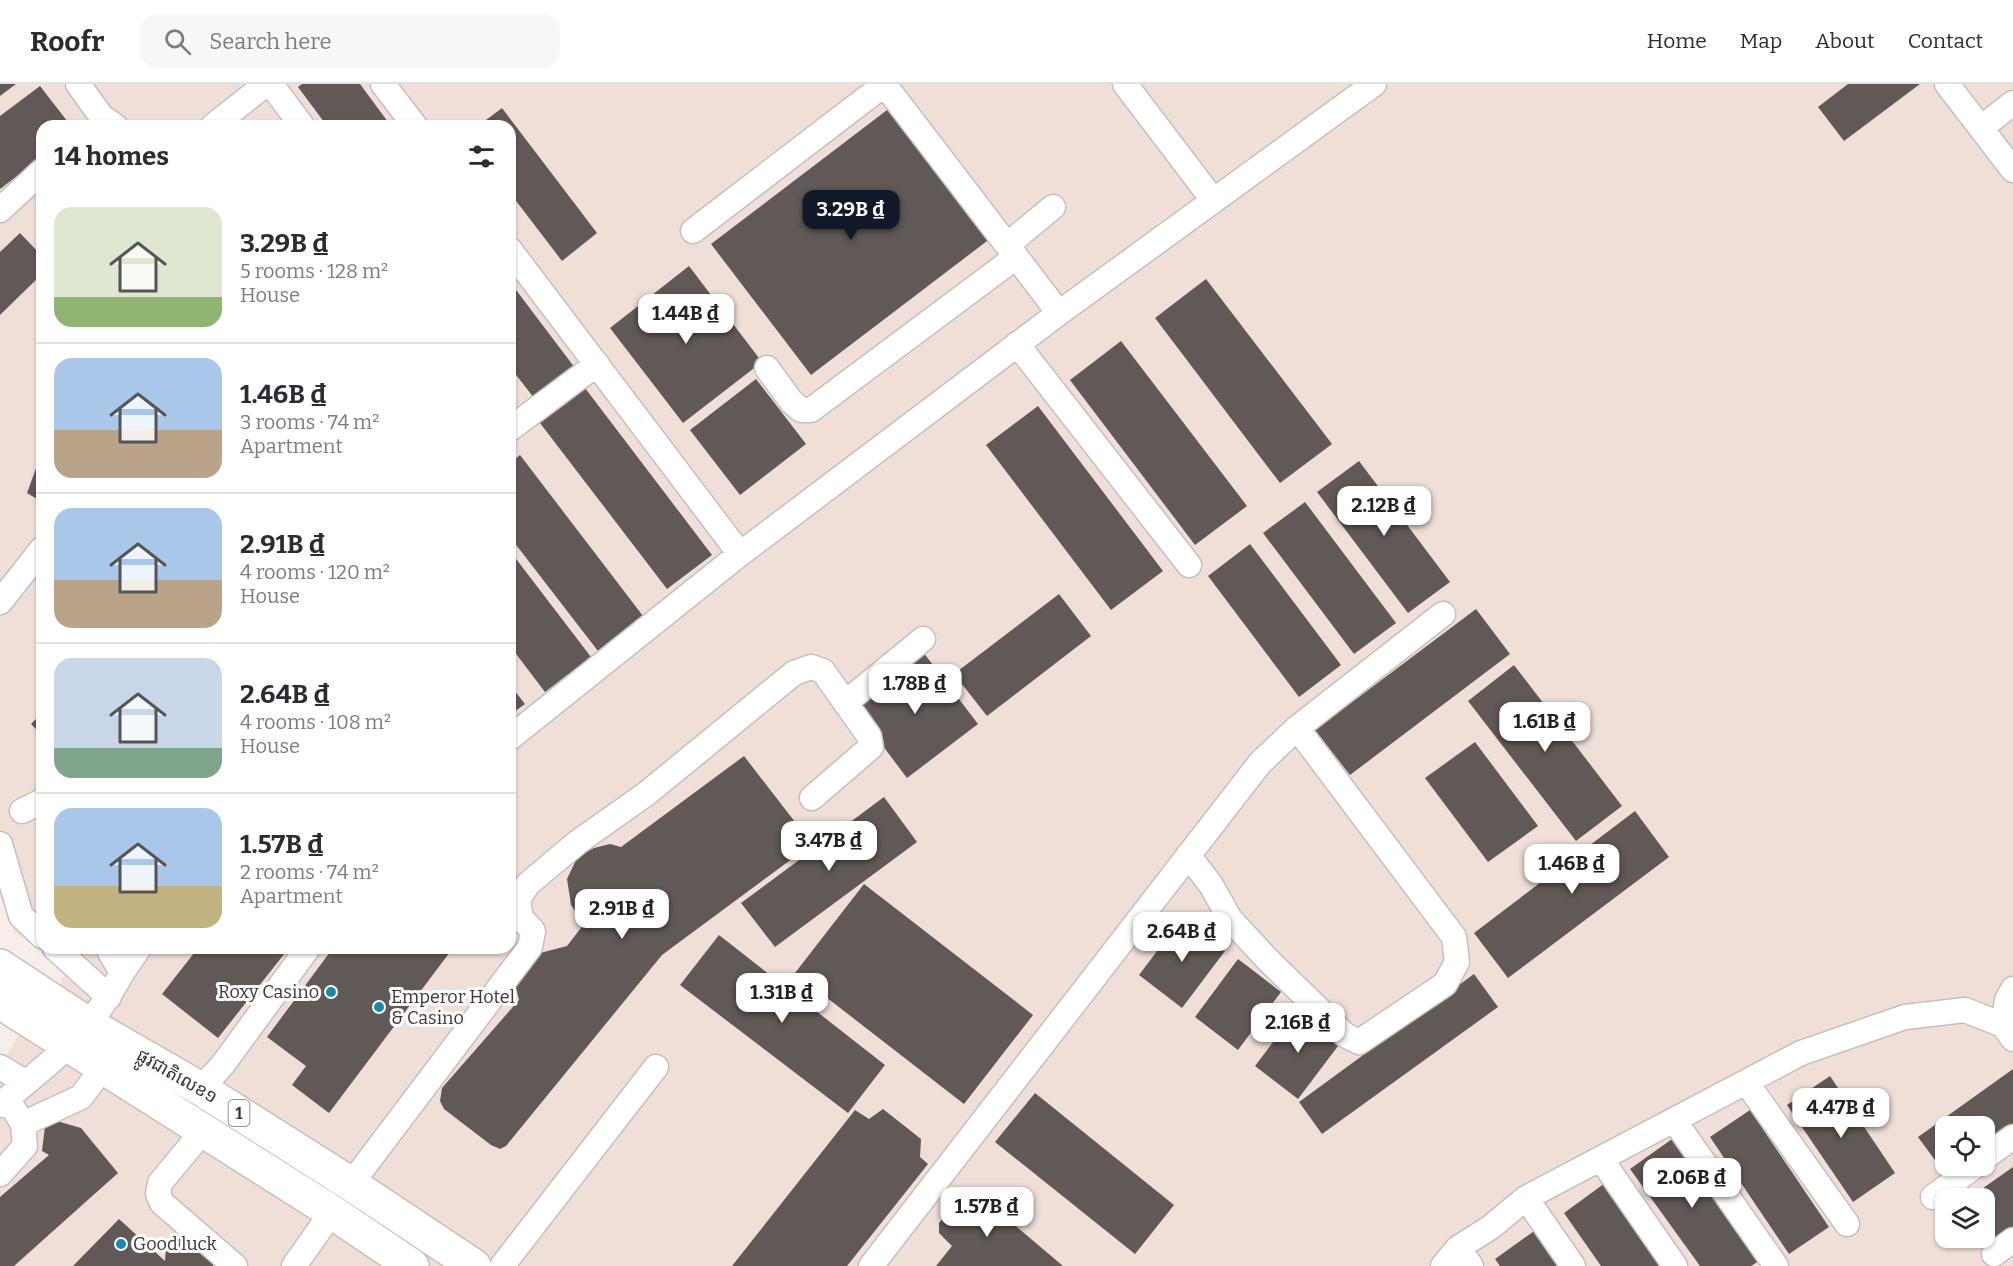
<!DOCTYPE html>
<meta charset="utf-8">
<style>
:root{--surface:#fff;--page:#f7f7f7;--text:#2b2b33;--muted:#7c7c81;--line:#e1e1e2;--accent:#111827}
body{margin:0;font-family:Bitter,"Noto Sans Khmer",serif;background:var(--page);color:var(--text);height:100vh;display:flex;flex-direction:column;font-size:22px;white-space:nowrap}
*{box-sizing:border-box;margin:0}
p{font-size:20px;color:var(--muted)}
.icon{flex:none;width:33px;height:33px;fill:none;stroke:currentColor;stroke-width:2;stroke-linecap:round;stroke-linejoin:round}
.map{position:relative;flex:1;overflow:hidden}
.sheet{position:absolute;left:36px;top:36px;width:480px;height:834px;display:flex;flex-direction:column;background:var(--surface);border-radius:18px;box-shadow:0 2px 4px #0004}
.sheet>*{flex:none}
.fabs{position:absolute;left:1935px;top:1032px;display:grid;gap:12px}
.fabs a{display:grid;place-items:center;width:60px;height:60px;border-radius:12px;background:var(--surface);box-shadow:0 2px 4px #0004;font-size:30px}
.price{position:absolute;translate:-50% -51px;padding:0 14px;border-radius:12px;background:#fff;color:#222;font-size:20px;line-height:39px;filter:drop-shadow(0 2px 3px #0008)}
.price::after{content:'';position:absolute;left:50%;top:36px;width:18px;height:14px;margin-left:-9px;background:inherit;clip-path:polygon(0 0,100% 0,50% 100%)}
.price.selected{background:var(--accent);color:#fff}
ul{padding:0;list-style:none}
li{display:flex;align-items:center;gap:18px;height:150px;padding:0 18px}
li+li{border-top:2px solid var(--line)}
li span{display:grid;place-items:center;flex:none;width:168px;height:120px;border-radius:18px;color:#555}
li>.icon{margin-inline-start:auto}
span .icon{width:72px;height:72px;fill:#fffc;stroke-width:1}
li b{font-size:26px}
h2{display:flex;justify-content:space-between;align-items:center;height:72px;padding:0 18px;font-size:26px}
header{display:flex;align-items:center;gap:36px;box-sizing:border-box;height:84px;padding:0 30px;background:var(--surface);border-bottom:2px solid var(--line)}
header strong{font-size:28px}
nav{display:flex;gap:33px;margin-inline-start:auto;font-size:21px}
.search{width:420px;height:54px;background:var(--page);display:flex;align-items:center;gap:15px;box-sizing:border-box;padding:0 21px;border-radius:18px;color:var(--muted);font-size:22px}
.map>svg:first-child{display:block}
.built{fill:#f0ded9;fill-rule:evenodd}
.building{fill:#615957}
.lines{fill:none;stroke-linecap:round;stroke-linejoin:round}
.minor-casing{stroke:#c8bfbd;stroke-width:27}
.highway-casing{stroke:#c8bfbd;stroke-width:36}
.minor{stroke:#fff;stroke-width:24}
.highway{stroke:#fff;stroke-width:33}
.poi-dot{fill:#1888ae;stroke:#fefcfc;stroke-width:2}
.labels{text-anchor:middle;stroke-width:6;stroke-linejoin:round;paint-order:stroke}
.shield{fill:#fefcfc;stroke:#747171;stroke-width:1.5}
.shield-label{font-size:16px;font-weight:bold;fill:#393635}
.poi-label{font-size:18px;fill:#393635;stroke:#fefcfc;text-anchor:start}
.street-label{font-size:18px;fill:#393635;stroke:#fefcfc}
</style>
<header>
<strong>Roofr</strong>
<div class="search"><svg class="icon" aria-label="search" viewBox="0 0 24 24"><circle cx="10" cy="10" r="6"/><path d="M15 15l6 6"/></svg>Search here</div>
<nav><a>Home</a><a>Map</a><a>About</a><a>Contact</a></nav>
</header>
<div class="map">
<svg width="2013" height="1182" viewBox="0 0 2013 1182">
<rect width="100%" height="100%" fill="#f7edeb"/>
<!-- built -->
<path class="built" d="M0,0H2013V1182H0V972L5,974L21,947L60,901L67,882L14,848L0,797ZM42,42H510V864H42ZM1946,1042H1984V1082H1946ZM1946,1114H1984V1154H1946Z"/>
<!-- building -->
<path class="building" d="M0,0H16L0,12Z
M302,0H360L391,42H327L298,3Z
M1848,0H1920L1844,57L1818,23Z
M40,2L71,42H42V73L0,105V32Z
M891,23L991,154L811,291L711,160Z
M502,24L597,149L562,177L510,109V42H478Z
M20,149L42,172V190L0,231V168Z
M689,182L762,278L683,339L610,244Z
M1206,195L1332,360L1280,399L1155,234Z
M510,198L575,284L534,314L510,283Z
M1121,257L1247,422L1195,461L1070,296Z
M756,295L806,360L740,411L690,346Z
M585,304L712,471L667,505L540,339Z
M1038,322L1163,487L1111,526L986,361Z
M42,368V418L27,409Z
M520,371L643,532L598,567L510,453V379Z
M1359,377L1450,498L1408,529L1317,408Z
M1305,418L1396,539L1354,570L1263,449Z
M1250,460L1341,581L1299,613L1208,492Z
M510,467L591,573L545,608L510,562Z
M1059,510L1091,552L987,632L954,590Z
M1476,525L1510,570L1350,691L1315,646Z
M923,568L978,640L907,694L852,621Z
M1514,581L1622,722L1576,757L1468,617Z
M510,601L525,620L510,631Z
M42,629V651L31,640Z
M1475,658L1538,742L1488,778L1425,694Z
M744,672L812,760L662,871L506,1062L500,1065L491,1061L444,1025L440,1017L442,1004L519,916L516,904L522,886L540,869L567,862L584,840L571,821L567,795L578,772L594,764L610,760L621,763Z
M884,713L917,758L775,863L741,819Z
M1635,727L1669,773L1508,894L1474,849Z
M864,800L1033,931L964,1020L795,889Z
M1182,834L1225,867L1182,924L1139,891Z
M719,851L885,981L848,1029L680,901Z
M198,864H289L218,954L162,910Z
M333,864H453L329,1029L292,1001L306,982L267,953Z
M1238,875L1281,908L1238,966L1195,933Z
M1474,890L1498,923L1322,1050L1299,1018Z
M1298,925L1341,958L1298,1015L1255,982Z
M2013,985V1047L1984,1068V1042H1946V1082H1965L1948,1094L1918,1053Z
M1830,992L1895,1089L1853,1118L1787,1021Z
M1035,1009L1174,1121L1135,1170L995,1058Z
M883,1025L921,1055L920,1073L928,1080L847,1182H732L855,1026L869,1035Z
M1750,1026L1829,1143L1789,1170L1710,1053Z
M46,1034L81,1044L118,1089L14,1182H0V1113L49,1071L42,1067Z
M1672,1055L1759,1177L1751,1182H1700L1630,1085Z
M2013,1083V1146L1994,1160L1984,1146V1114H1969Z
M1605,1099L1664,1182H1601L1564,1129Z
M967,1109L978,1110L1063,1182H936L952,1162L939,1149V1139L959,1114Z
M119,1135L165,1177L166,1163L170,1158L183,1152L213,1174V1182H73Z
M1537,1145L1563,1182H1500L1495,1175Z"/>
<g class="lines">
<!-- minor casing -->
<g class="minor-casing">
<path id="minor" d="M78,0L101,32L115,42
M271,0L302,42
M383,0L415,42
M884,0L1059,229
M1125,0L1213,116
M1947,0L2013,86
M213,42L266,0
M1981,44L2013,19
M0,126L42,87
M693,147L885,0
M1007,161L1053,123
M510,166L740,470
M1017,260L1189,481
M767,284L791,317L801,326H811L1016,173
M510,345L597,280
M0,518L42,465
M845,619L923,555
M510,654L740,470L1059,229L1374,0
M22,727L42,717
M0,760L21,832L42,852
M1188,771L1211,801L1230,835L1267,875L1345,951L1359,958L1445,900L1457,878L1454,853L1297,644
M55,864L109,913
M122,889L139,864
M2003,941L2007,916L2013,905
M0,983L25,998
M1746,998L1847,1140
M201,1005L224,979L308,864
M0,1021C23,1000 48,982 70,960C91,939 108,915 122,889L110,868L112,864
M1674,1036L1776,1182
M23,1040L81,1013L104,982
M203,1047L160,1099L158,1110L162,1119L235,1182
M1984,1074L2013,1053
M1601,1075L1675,1182
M0,1090L25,1062L23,1040L15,1027
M351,1100L530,863L533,847L521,834L518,815L528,800L578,758L646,710L794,589L811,583L823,587L869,652L871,663L812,714
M1933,1113L1975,1082
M1526,1114L1573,1182
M1458,1164L1471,1182
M1994,1170L2013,1156
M294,1182L332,1128
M502,1182L656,983
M871,1182L1260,679L1297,644L1443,530
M1443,1182L1458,1164L1491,1143L1526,1114L1801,969L1905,933L1965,926L2003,941L2013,955"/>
</g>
<!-- highway casing -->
<g class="highway-casing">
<path id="highway" d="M0,882L88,940L201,1005L351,1100L474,1182
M0,918L332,1128L412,1182"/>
</g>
<!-- minor -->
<use href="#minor" class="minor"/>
<!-- highway -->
<use href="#highway" class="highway"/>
</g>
<!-- markers -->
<g class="poi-dot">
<circle cx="331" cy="908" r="6"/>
<circle cx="379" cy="923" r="6"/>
<circle cx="121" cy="1160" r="6"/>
</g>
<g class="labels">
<!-- shield labels -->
<rect class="shield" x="228.5" y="1016" width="21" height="26" rx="4.5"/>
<g class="shield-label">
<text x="239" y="1035">1</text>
</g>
<!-- poi labels -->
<g class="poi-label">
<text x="319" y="914" text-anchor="end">Roxy Casino</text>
<text x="391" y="919">Emperor Hotel<tspan x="391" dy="21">&amp; Casino</tspan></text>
<text x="133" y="1166">Good luck</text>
</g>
<!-- street labels -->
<g class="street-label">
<text transform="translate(177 992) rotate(30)" y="6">ផ្លូវជាតិលេខ១</text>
</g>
</g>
</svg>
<div class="fabs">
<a><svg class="icon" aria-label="locate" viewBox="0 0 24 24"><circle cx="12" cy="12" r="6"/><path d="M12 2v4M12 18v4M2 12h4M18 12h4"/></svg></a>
<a><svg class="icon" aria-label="layers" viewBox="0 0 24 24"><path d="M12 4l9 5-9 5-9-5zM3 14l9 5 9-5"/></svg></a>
</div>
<b class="price selected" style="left:851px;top:157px">3.29B ₫</b>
<b class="price" style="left:686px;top:261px">1.44B ₫</b>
<b class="price" style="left:1384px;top:453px">2.12B ₫</b>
<b class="price" style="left:915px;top:631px">1.78B ₫</b>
<b class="price" style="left:1545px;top:669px">1.61B ₫</b>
<b class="price" style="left:829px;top:788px">3.47B ₫</b>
<b class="price" style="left:1572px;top:811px">1.46B ₫</b>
<b class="price" style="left:622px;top:856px">2.91B ₫</b>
<b class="price" style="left:1182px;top:879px">2.64B ₫</b>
<b class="price" style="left:782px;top:940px">1.31B ₫</b>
<b class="price" style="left:1298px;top:970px">2.16B ₫</b>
<b class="price" style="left:1841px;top:1055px">4.47B ₫</b>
<b class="price" style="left:1692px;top:1125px">2.06B ₫</b>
<b class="price" style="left:987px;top:1154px">1.57B ₫</b>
<section class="sheet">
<h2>14 homes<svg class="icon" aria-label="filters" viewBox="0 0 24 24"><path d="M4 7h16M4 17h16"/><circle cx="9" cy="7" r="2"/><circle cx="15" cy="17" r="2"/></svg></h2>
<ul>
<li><span style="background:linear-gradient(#dfe7d0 75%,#8fb573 0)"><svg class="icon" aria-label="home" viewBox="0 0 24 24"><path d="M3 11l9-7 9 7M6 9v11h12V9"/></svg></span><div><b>3.29B ₫</b><p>5 rooms · 128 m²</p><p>House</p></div></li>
<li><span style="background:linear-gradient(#a9c7e8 60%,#b9a48a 0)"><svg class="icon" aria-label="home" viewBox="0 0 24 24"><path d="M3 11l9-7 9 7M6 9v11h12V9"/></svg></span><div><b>1.46B ₫</b><p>3 rooms · 74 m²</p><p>Apartment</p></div></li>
<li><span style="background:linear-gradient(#a9c7e8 60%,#b9a48a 0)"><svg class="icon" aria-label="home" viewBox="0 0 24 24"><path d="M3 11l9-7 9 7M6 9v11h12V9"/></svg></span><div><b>2.91B ₫</b><p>4 rooms · 120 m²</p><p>House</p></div></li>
<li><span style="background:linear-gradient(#c9d6e8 75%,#7fa58c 0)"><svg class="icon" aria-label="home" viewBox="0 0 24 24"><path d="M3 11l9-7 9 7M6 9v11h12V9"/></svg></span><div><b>2.64B ₫</b><p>4 rooms · 108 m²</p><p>House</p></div></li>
<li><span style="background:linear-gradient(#a9c7e8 65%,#c2b280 0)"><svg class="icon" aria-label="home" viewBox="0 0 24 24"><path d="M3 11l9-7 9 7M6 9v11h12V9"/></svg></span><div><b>1.57B ₫</b><p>2 rooms · 74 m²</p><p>Apartment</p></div></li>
</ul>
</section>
</div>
